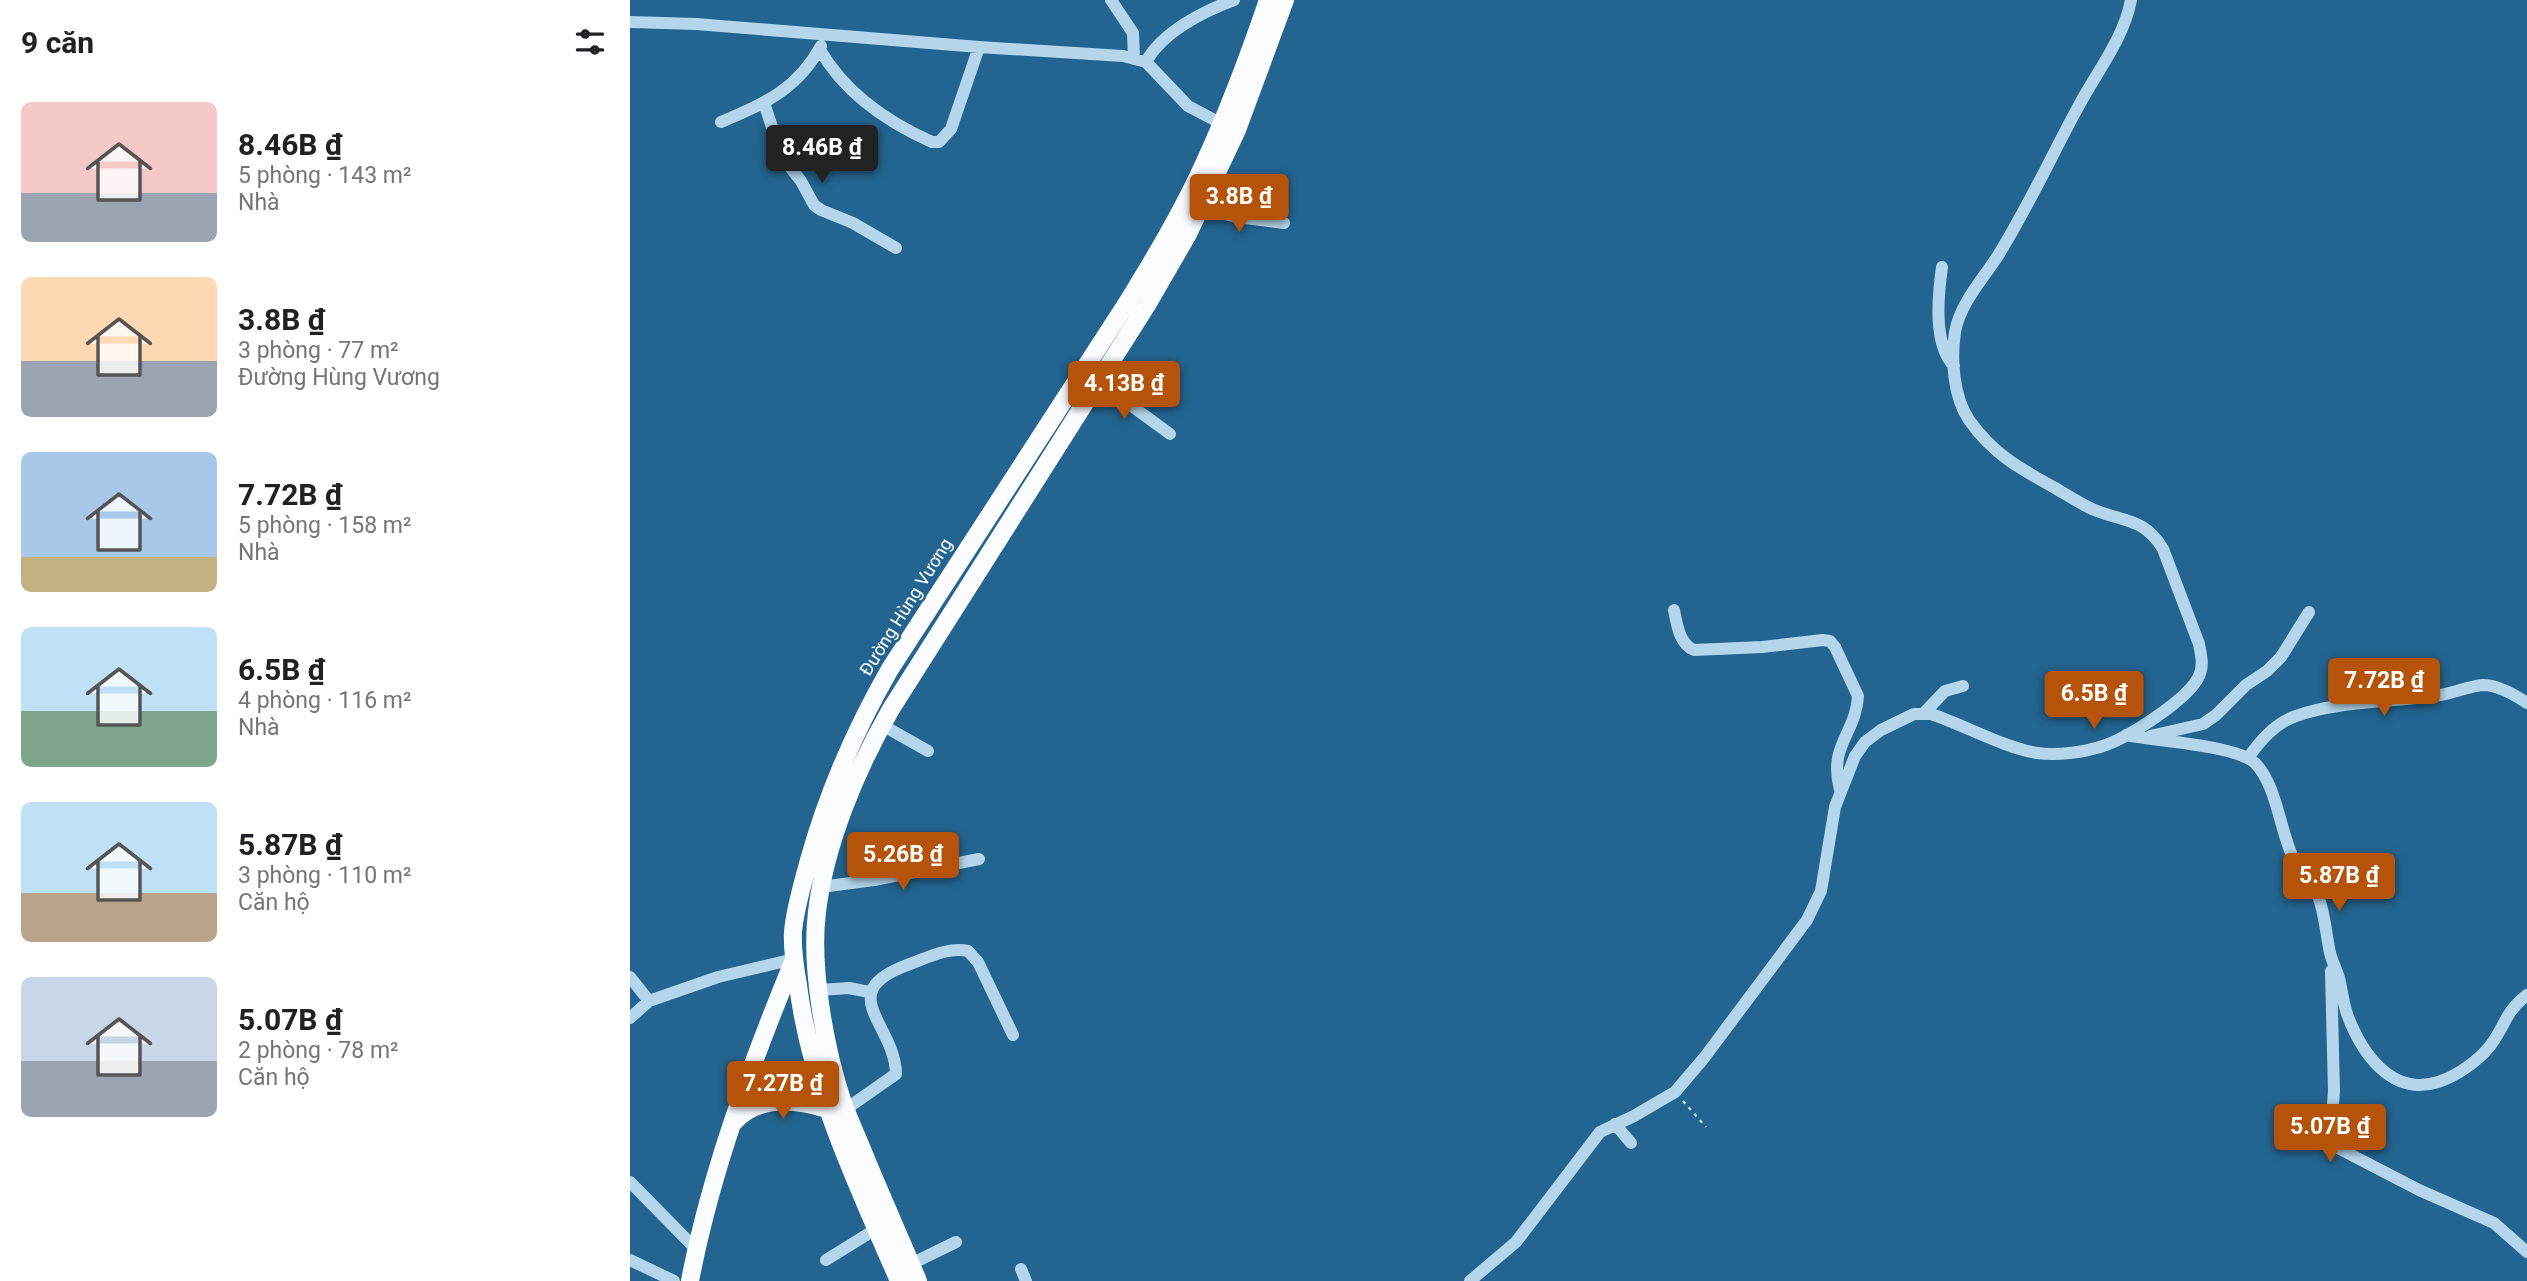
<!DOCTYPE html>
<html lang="vi">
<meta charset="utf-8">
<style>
:root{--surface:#fff;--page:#f2f2f2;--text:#202124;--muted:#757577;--accent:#b45309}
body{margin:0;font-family:Roboto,sans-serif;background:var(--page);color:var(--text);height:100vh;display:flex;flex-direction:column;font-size:26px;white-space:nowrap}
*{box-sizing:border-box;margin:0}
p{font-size:23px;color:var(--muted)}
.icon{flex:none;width:38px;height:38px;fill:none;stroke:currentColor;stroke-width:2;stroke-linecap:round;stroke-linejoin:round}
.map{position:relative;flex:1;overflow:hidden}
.drawer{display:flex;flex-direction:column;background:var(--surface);width:630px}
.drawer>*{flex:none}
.price{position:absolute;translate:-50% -60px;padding:0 16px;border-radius:7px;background:var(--accent);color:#fff;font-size:23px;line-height:46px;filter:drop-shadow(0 2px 4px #0008)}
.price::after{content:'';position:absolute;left:50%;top:42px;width:21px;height:16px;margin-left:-10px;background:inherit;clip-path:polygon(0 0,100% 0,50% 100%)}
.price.current{background:#222;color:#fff}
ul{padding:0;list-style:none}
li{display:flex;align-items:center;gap:21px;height:175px;padding:0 21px}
li span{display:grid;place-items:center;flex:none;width:196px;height:140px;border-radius:10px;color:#555}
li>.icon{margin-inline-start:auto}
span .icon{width:84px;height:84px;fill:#fffc;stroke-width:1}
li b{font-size:30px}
h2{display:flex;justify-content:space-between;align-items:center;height:84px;padding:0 21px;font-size:30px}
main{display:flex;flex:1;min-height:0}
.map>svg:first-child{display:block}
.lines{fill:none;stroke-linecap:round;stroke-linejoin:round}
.path{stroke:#b4d6ec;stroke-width:2.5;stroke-dasharray:3.5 5;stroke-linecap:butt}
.minor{stroke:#b4d6ec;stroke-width:12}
.major{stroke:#fafcff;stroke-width:18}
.labels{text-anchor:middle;stroke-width:5;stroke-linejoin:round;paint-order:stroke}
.street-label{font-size:18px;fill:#fff;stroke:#236490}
</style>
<main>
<section class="drawer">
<h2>9 căn<svg class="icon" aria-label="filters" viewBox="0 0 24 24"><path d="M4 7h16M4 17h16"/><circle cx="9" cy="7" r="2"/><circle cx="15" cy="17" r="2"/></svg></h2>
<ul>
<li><span style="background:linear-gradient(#f6c9c9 65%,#9aa5b1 0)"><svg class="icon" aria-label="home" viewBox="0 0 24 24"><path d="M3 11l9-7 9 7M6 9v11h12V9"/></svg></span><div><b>8.46B ₫</b><p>5 phòng · 143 m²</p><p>Nhà</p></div></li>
<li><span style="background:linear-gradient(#ffd9b3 60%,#9aa5b1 0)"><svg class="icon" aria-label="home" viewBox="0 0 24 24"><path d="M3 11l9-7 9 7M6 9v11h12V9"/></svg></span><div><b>3.8B ₫</b><p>3 phòng · 77 m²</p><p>Đường Hùng Vương</p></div></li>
<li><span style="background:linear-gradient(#a9c7e8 75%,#c2b280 0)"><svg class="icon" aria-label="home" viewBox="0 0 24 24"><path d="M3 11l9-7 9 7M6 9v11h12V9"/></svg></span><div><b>7.72B ₫</b><p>5 phòng · 158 m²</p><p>Nhà</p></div></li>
<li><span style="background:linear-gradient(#bfe0f5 60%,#7fa58c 0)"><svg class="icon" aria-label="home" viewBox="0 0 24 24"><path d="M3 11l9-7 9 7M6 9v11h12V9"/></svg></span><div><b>6.5B ₫</b><p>4 phòng · 116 m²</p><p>Nhà</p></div></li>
<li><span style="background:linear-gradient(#bfe0f5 65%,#b9a48a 0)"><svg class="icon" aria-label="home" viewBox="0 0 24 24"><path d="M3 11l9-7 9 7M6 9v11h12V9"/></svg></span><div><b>5.87B ₫</b><p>3 phòng · 110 m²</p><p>Căn hộ</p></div></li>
<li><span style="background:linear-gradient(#c9d6e8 60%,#9aa5b1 0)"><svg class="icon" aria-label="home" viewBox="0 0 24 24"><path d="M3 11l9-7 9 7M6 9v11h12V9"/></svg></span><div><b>5.07B ₫</b><p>2 phòng · 78 m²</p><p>Căn hộ</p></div></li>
</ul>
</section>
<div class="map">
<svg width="1897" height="1281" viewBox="0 0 1897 1281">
<rect width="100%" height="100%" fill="#236490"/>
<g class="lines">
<!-- path -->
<path class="path" d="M1053,1101L1076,1127"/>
<!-- minor -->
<path class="minor" d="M481,0L503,33L504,58
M0,22L66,24L349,47L493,56L516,62L558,106L592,124
M190,50C215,93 257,122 302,142H309L321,129L349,47
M516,62C532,32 574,11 604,0
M134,103L152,157L171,181L184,205L191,210L223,223L266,248
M91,122C135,103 167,90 191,46
M571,208L607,217L654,223
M1312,267C1308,296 1303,344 1324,366
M469,382L540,434
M1044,610C1047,624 1049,644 1064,650L1132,647L1193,640L1200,641L1205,647L1228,696C1226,734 1198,745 1210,790
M1293,714L1315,691L1333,686
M252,725L298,751
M1496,735C1525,741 1606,745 1625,763C1647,785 1650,832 1664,860C1671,873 1683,883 1688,896C1695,913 1696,935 1700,953C1702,961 1706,969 1709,978C1712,990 1713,1002 1717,1014C1731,1052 1761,1097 1808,1082C1827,1076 1848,1061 1860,1046C1876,1025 1874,1013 1897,995
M1520,736L1573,724L1586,715L1616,685L1637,671L1651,657L1679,612
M1618,758C1630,741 1645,723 1666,716C1708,701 1765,702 1810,695C1824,693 1839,686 1853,685C1868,685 1885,695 1897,703
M191,887L244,880L349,859
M1701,971L1704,1091L1701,1130L1708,1148L1789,1190L1864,1223L1897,1252
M0,977L19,1001
M190,990L219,988L239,992
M0,1018L19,1001L88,977L164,959
M216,1109L266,1074C265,1023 201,992 280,964C299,957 318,947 338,951L348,962L383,1035
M985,1124L1001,1143
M0,1182L66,1249
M0,1260L44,1281
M196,1260L246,1229
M281,1264L326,1242
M391,1269L396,1281
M840,1281L886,1242L970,1132L1004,1116L1045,1092L1074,1058L1177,920L1191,891L1205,807L1225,756L1235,742L1251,730L1284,714H1301C1334,725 1375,748 1407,753C1428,756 1456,752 1476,745C1500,736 1559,699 1569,676C1574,665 1571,655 1569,644L1533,549C1514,517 1492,522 1462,509C1449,503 1437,495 1425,488C1389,468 1363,454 1339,420C1323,396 1321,359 1325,332C1330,303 1354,278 1369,254C1398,207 1421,157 1447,109C1465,74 1494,39 1501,0"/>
<!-- major -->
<path class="major" d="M104,1122C128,1095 165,1099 197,1109L205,1105
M60,1281C81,1171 121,1065 163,962
M269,1281C228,1186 181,1089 168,985C165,968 162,950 163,932C165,908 173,883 179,860C198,792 225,730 260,669L497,303C524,259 551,214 573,166C598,112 619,56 638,0
M288,1281C271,1240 253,1200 236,1159C228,1139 219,1120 212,1100C195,1048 180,967 187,912C195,843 227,768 261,709L517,305L558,234L607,130L655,0"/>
</g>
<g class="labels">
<!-- street labels -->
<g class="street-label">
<text transform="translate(276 607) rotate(-58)" y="6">Đường Hùng Vương</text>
</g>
</g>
</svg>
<b class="price current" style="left:192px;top:185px">8.46B ₫</b>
<b class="price" style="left:609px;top:234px">3.8B ₫</b>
<b class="price" style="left:494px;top:421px">4.13B ₫</b>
<b class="price" style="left:1754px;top:718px">7.72B ₫</b>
<b class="price" style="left:1464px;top:731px">6.5B ₫</b>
<b class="price" style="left:273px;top:892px">5.26B ₫</b>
<b class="price" style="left:1709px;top:913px">5.87B ₫</b>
<b class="price" style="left:153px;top:1121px">7.27B ₫</b>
<b class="price" style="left:1700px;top:1164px">5.07B ₫</b>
</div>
</main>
